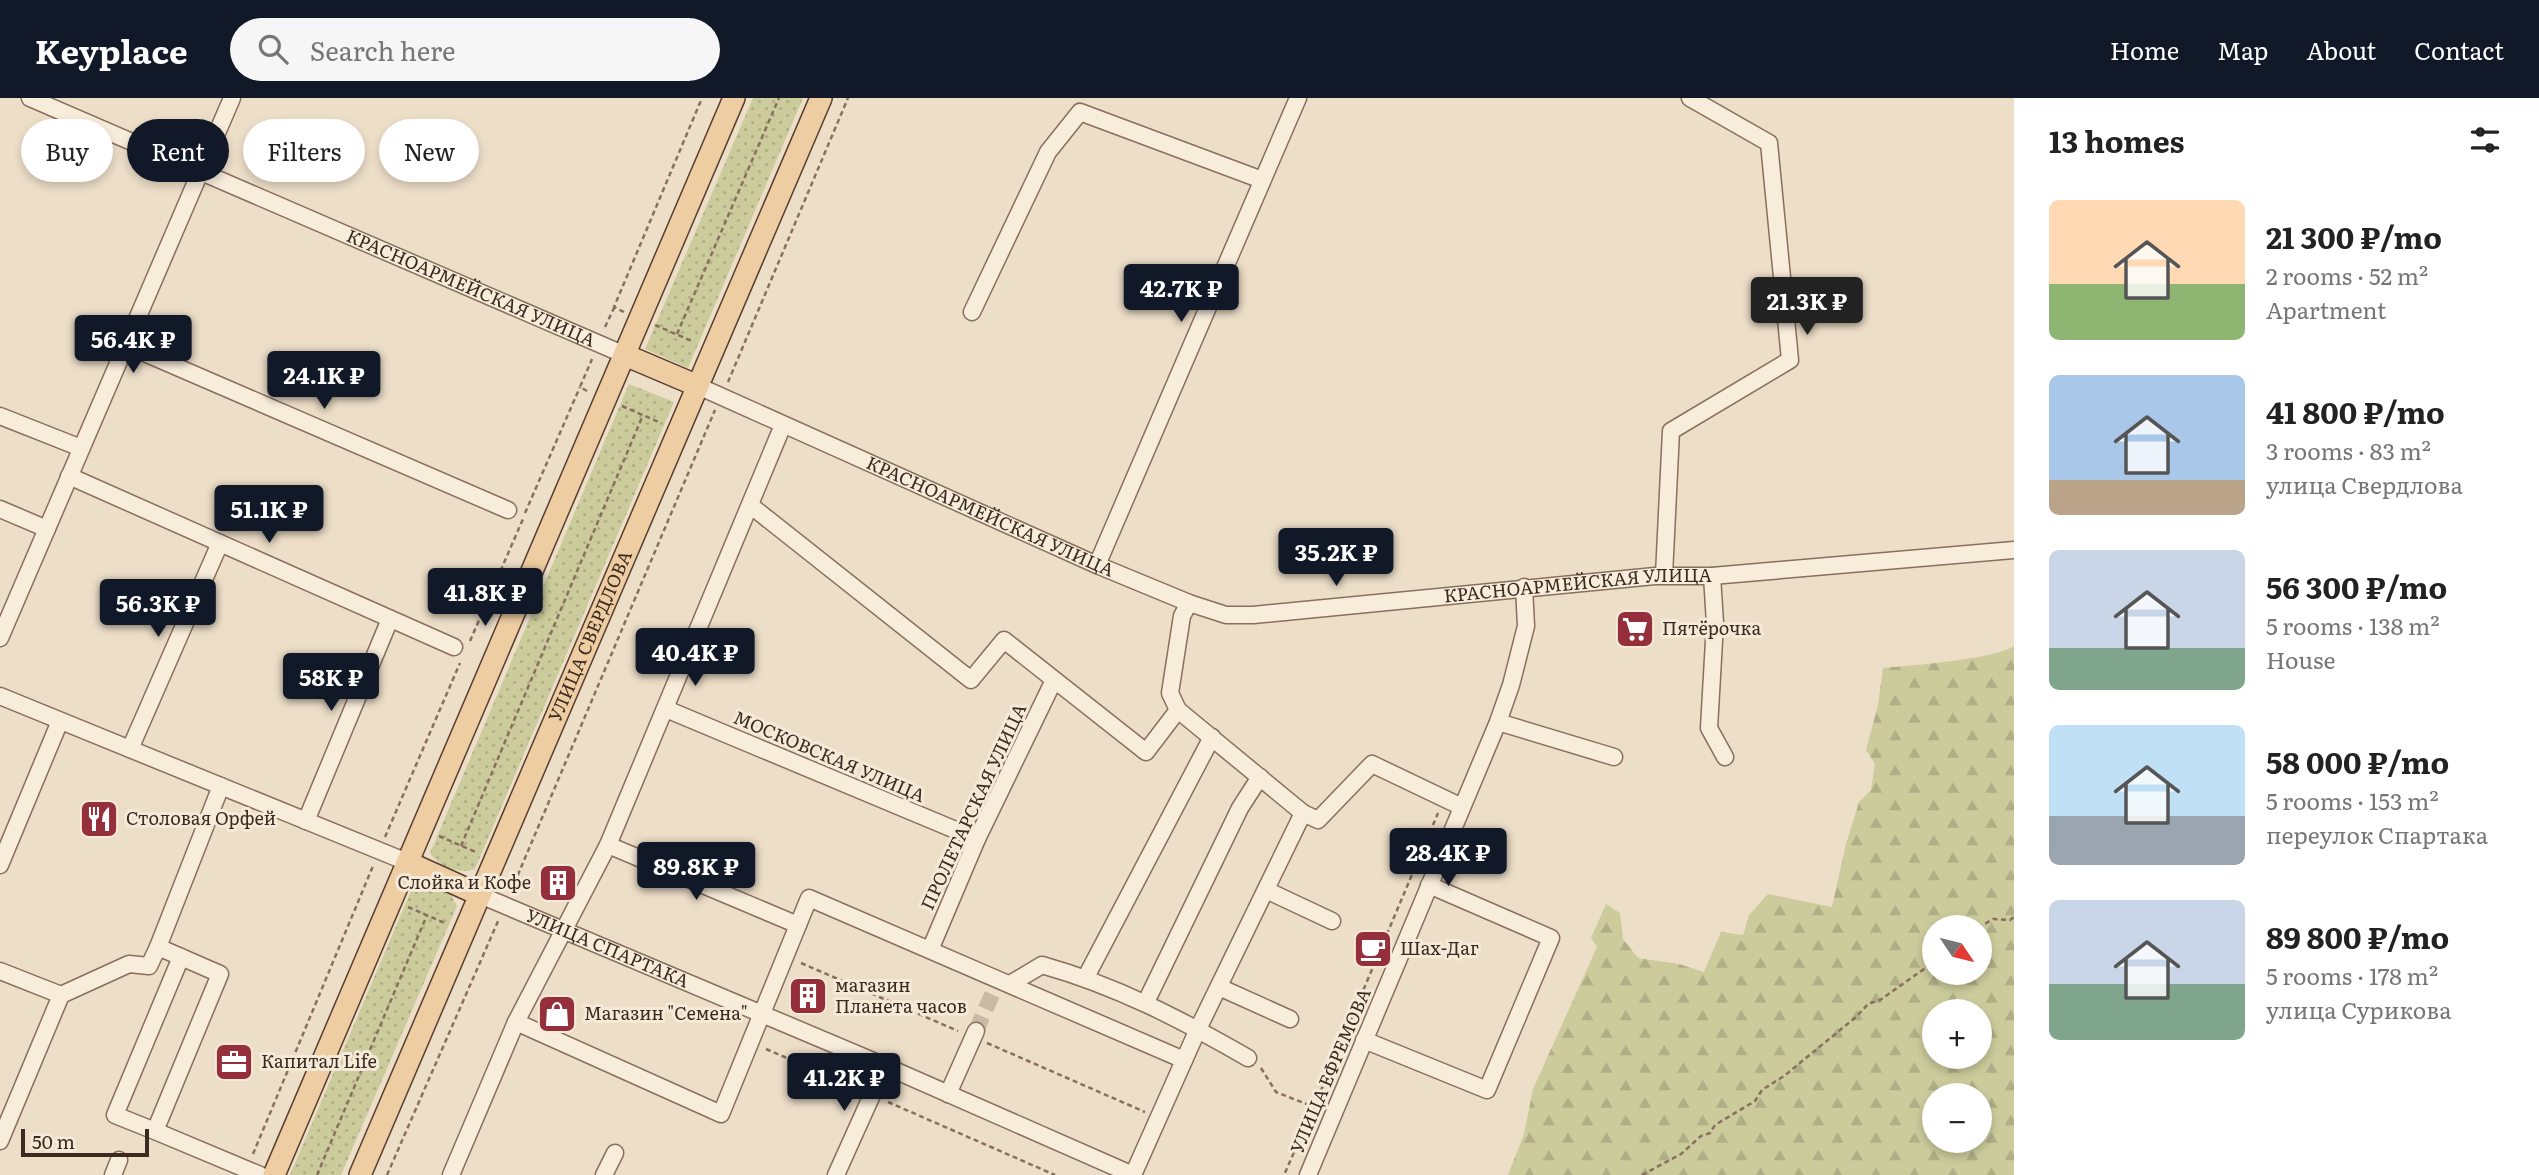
<!DOCTYPE html>
<meta charset="utf-8">
<style>
:root{--surface:#fff;--page:#f6f6f6;--text:#222;--muted:#767676;--accent:#111827}
body{margin:0;font-family:Literata,serif;background:var(--page);color:var(--text);height:100vh;display:flex;flex-direction:column;font-size:26px;white-space:nowrap}
*{box-sizing:border-box;margin:0}
p{font-size:23px;color:var(--muted)}
.icon{flex:none;width:38px;height:38px;fill:none;stroke:currentColor;stroke-width:2;stroke-linecap:round;stroke-linejoin:round}
.map{position:relative;flex:1;overflow:hidden}
.details{display:flex;flex-direction:column;background:var(--surface);width:525px}
.details>*{flex:none}
.banner{position:absolute;left:21px;top:21px;width:665px;height:63px;display:flex;gap:14px}
.needle{width:46px;rotate:125deg}
.buttons{position:absolute;left:1922px;top:817px;display:grid;gap:14px}
.buttons a{display:grid;place-items:center;width:70px;height:70px;border-radius:50%;background:var(--surface);box-shadow:0 4px 10px #0003;font-size:35px}
.scale{position:absolute;left:21px;bottom:18px;width:128px;box-sizing:border-box;padding-left:7px;border:4px solid #3a2a20;border-top:0;font-size:19px;line-height:24px;white-space:nowrap;color:#3a2a20;-webkit-text-stroke:5px #f5e9d7;paint-order:stroke}
.price{position:absolute;translate:-50% -60px;padding:0 16px;border-radius:7px;background:var(--accent);color:#fff;font-size:23px;line-height:46px;filter:drop-shadow(0 2px 4px #0008)}
.price::after{content:'';position:absolute;left:50%;top:42px;width:21px;height:16px;margin-left:-10px;background:inherit;clip-path:polygon(0 0,100% 0,50% 100%)}
.price.active{background:#222;color:#fff}
ul{padding:0;list-style:none}
li{display:flex;align-items:center;gap:21px;height:175px;padding:0 35px}
li span{display:grid;place-items:center;flex:none;width:196px;height:140px;border-radius:10px;color:#555}
li>.icon{margin-inline-start:auto}
span .icon{width:84px;height:84px;fill:#fffc;stroke-width:1}
li b{font-size:30px}
h2{display:flex;justify-content:space-between;align-items:center;height:84px;padding:0 35px;font-size:30px}
.tag{padding:0 24px;border-radius:32px;background:var(--surface);box-shadow:0 4px 10px #0003;font-size:24px;line-height:63px}
.tag.active{background:var(--accent);color:#fff}
header{display:flex;align-items:center;gap:42px;box-sizing:border-box;height:98px;padding:0 35px;background:var(--accent);color:#fff}
header strong{font-size:33px}
nav{display:flex;gap:38px;margin-inline-start:auto;font-size:24px}
.search{width:490px;height:63px;background:var(--page);display:flex;align-items:center;gap:18px;box-sizing:border-box;padding:0 24px;border-radius:38px;color:var(--muted);font-size:26px}
main{display:flex;flex:1;min-height:0}
.map>svg:first-child{display:block}
.grass{fill:url(#grass-dots)}
.forest{fill:url(#forest-firs);fill-rule:evenodd}
.lines{fill:none;stroke-linecap:round;stroke-linejoin:round}
.minor-tunnel{stroke:#c9baa6;stroke-width:16;stroke-dasharray:16 8;stroke-linecap:butt}
.minor-casing{stroke:#896f5d;stroke-width:19}
.major-casing{stroke:#573e31;stroke-width:24}
.path{stroke:#896f5d;stroke-width:2.5;stroke-dasharray:5 3.5;stroke-linecap:butt}
.minor{stroke:#f8ecdb;stroke-width:16}
.major{stroke:#eecda2;stroke-width:21}
.labels{text-anchor:middle;stroke-width:6;stroke-linejoin:round;paint-order:stroke}
.street-label{font-size:18px;fill:#3a2a20;stroke:#f5e9d7}
.poi-label{font-size:18px;fill:#3a2a20;stroke:#f5e9d7;text-anchor:start}
</style>
<header>
<strong>Keyplace</strong>
<div class="search"><svg class="icon" aria-label="search" viewBox="0 0 24 24"><circle cx="10" cy="10" r="6"/><path d="M15 15l6 6"/></svg>Search here</div>
<nav><a>Home</a><a>Map</a><a>About</a><a>Contact</a></nav>
</header>
<main>
<div class="map">
<svg width="2014" height="1077" viewBox="0 0 2014 1077">
<defs>
<pattern id="grass-dots" width="8" height="8" patternUnits="userSpaceOnUse" patternTransform="scale(1.75)"><rect width="8" height="8" fill="#cbcb9c"/><path d="M2 2h.1M6 6h.1" fill="none" stroke="#afae86" stroke-width="1.8" stroke-linecap="round"/></pattern>
<pattern id="forest-firs" width="22" height="20" patternUnits="userSpaceOnUse" patternTransform="scale(1.75)"><rect width="22" height="20" fill="#cbcb9c"/><path d="M5 1l3.5 6h-7zM16 11l3.5 6h-7z" fill="#afae86"/></pattern>
</defs>
<rect width="100%" height="100%" fill="#eddec8"/>
<!-- grass -->
<path class="grass" d="M753,0H803L688,270L645,251Z
M629,286L674,304L475,771C460,777 438,768 430,755Z
M423,786L451,797L457,808L341,1077H290L411,793Z"/>
<!-- forest -->
<path class="forest" d="M2014,548V1077H1508L1524,1036L1533,991L1597,849L1591,840L1606,806L1620,815L1623,841L1638,860L1679,866L1704,874L1721,834L1743,837L1749,817L1768,796L1832,809L1846,746L1859,704L1871,692L1875,666L1866,652L1878,607L1883,570C1912,567 1992,562 2014,548ZM1934,830H1979V875H1934ZM1934,914H1979V959H1934ZM1934,998H1979V1043H1934Z"/>
<g class="lines">
<!-- minor-tunnel -->
<path class="minor-tunnel" d="M976,933L995,890"/>
<!-- minor casing -->
<g class="minor-casing">
<g id="minor">
<path id="s1" d="M30,0L625,257"/>
<path d="M972,214L1048,54L1080,14L1262,82"/>
<path d="M126,247L508,412"/>
<path id="s2" d="M698,288L1097,467L1189,505L1226,517H1253L1655,478H1712L2014,452"/>
<path d="M0,318L81,350"/>
<path d="M69,378L454,549"/>
<path d="M750,407L971,582L1004,542L1146,654L1178,612L1303,715L1198,931L1133,1077"/>
<path d="M0,411L47,431"/>
<path d="M1097,467L1298,0"/>
<path d="M1664,477L1671,333L1790,262L1769,45L1690,0"/>
<path d="M1712,478L1715,525L1709,630L1725,659"/>
<path d="M0,540L232,0"/>
<path d="M0,598L407,764"/>
<path d="M666,611L977,741"/>
<path d="M1178,612L1170,595L1182,518L1189,505"/>
<path d="M1498,624L1614,659"/>
<path d="M130,651L220,445"/>
<path d="M221,688L158,849L220,876L155,1033L260,1077"/>
<path d="M1303,715L1318,722L1372,666L1462,709"/>
<path d="M306,723L390,521"/>
<path d="M608,747L798,827"/>
<path d="M0,767L60,623"/>
<path d="M1266,792L1332,823"/>
<path id="s3" d="M480,797L885,968L1133,1077"/>
<path d="M930,852L977,741L1054,582"/>
<path d="M0,873L61,897L129,866L149,868L158,849"/>
<path d="M1086,879L1212,639"/>
<path d="M1010,886L1042,867C1117,888 1182,922 1248,960"/>
<path d="M1219,889L1290,921"/>
<path d="M1146,904L1240,710L1260,679"/>
<path d="M516,924L721,1016L809,800L1184,962"/>
<path d="M1364,942L1487,992L1551,840L1429,787"/>
<path d="M948,996L976,933"/>
<path d="M155,1033L115,1017L181,859"/>
<path d="M0,1043L61,897"/>
<path d="M113,1077L119,1062"/>
<path d="M451,1077L516,924L608,747L783,327"/>
<path d="M604,1077L615,1055"/>
<path d="M836,1077L885,968"/>
<path d="M1308,1077L1498,624L1511,587L1526,528L1524,489"/>
</g>
</g>
<!-- major casing -->
<g class="major-casing">
<g id="major">
<path d="M625,257L698,288"/>
<path d="M407,764L480,797"/>
<path d="M274,1077L734,0"/>
<path id="s4" d="M360,1077L821,0"/>
</g>
</g>
<!-- path -->
<path class="path" d="M624,214L614,209L702,0
M655,227L694,244
M605,229L614,210
M677,236L779,0
M728,284L848,0
M587,293L580,289L592,261
M622,308L661,325
M525,415L580,289
M470,543L523,421
M439,738L478,755
M385,739L460,565
M461,748L643,317
M511,793L715,312
M408,809L447,826
M1978,830L1993,821L2010,822L2014,819
M801,865L958,933
M987,945L1145,1014
M766,951L856,990
M1261,970L1276,994L1314,1009L1284,1077
M888,1004L1055,1077
M1314,1009L1438,715
M253,1056L373,768
M317,1077L427,817
M387,1077L499,821
M1642,1077L1681,1056L1701,1038L1710,1035L1715,1027L1755,1003L1762,992L1784,978L1856,919L1868,906L1880,902L1934,864"/>
<!-- minor -->
<use href="#minor" class="minor"/>
<!-- major -->
<use href="#major" class="major"/>
</g>
<!-- icons -->
<defs>
<g id="supermarket-square" transform="scale(2.0125)"><rect x="-9" y="-9" width="18" height="18" rx="4" fill="#962f3c" stroke="#f5e9d7"/><path d="M-6-5.5h2.5l.6 2H6L4.5 2H-2.5L-4.4-4H-6ZM-1.5 3.2a1.3 1.3 0 1 0 .1 0ZM3 3.2a1.3 1.3 0 1 0 .1 0Z" fill="#fff"/></g>
<g id="restaurant-square" transform="scale(2.0125)"><rect x="-9" y="-9" width="18" height="18" rx="4" fill="#962f3c" stroke="#f5e9d7"/><path d="M-5-6h1v4h1v-4h1v4h1v-4h1v5L-1.5 .5V6h-2V.5L-5-1ZM5-6V6H3V1.5H1.5Q1.5-4 5-6Z" fill="#fff"/></g>
<g id="building-square" transform="scale(2.0125)"><rect x="-9" y="-9" width="18" height="18" rx="4" fill="#962f3c" stroke="#f5e9d7"/><path d="M-4-6H4V6H1V3H-1V6H-4ZM-2.5-4.3h1.7v1.8h-1.7ZM.8-4.3h1.7v1.8H.8ZM-2.5-1h1.7V.8h-1.7ZM.8-1h1.7V.8H.8Z" fill="#fff"/></g>
<g id="cafe-square" transform="scale(2.0125)"><rect x="-9" y="-9" width="18" height="18" rx="4" fill="#962f3c" stroke="#f5e9d7"/><path d="M-5.5-4.5H6V0H3Q3 3.5 0 3.5H-2.5Q-5.5 3.5-5.5 0ZM3-3.2v2h1.7v-2ZM-6 4.5H4V6H-6Z" fill="#fff"/></g>
<g id="shop-square" transform="scale(2.0125)"><rect x="-9" y="-9" width="18" height="18" rx="4" fill="#962f3c" stroke="#f5e9d7"/><path d="M-5-2.5h2.3a2.7 3.5 0 0 1 5.4 0H5L5.5 6h-11ZM-1.5-2.5h3a1.5 2.3 0 0 0-3 0Z" fill="#fff"/></g>
<g id="office-square" transform="scale(2.0125)"><rect x="-9" y="-9" width="18" height="18" rx="4" fill="#962f3c" stroke="#f5e9d7"/><path d="M-6-3h4V-5.5h4V-3h4V5H-6ZM-1-4.5V-3h2v-1.5ZM-6 0V1H6V0Z" fill="#fff"/></g>
</defs>
<g fill-rule="evenodd">
<use href="#supermarket-square" x="1635" y="531"/>
<use href="#restaurant-square" x="99" y="721"/>
<use href="#building-square" x="558" y="785"/>
<use href="#cafe-square" x="1373" y="851"/>
<use href="#building-square" x="808" y="898"/>
<use href="#shop-square" x="557" y="916"/>
<use href="#office-square" x="234" y="964"/>
</g>
<g class="labels">
<!-- street labels -->
<g class="street-label">
<text dy="6" stroke="none"><textPath href="#s1" startOffset="480">КРАСНОАРМЕЙСКАЯ УЛИЦА</textPath></text>
<text dy="6" stroke="none"><textPath href="#s2" startOffset="320">КРАСНОАРМЕЙСКАЯ УЛИЦА</textPath></text>
<text dy="6" stroke="none"><textPath href="#s2" startOffset="929">КРАСНОАРМЕЙСКАЯ УЛИЦА</textPath></text>
<text dy="6" stroke="none"><textPath href="#s4" startOffset="586">УЛИЦА СВЕРДЛОВА</textPath></text>
<text transform="translate(829 659) rotate(23)" y="6">МОСКОВСКАЯ УЛИЦА</text>
<text transform="translate(974 709) rotate(-65)" y="6">ПРОЛЕТАРСКАЯ УЛИЦА</text>
<text dy="6" stroke="none"><textPath href="#s3" startOffset="138">УЛИЦА СПАРТАКА</textPath></text>
<text transform="translate(1331 973) rotate(-67)" y="6">УЛИЦА ЕФРЕМОВА</text>
</g>
<!-- poi labels -->
<g class="poi-label">
<text x="1662" y="537">Пятёрочка</text>
<text x="126" y="727">Столовая Орфей</text>
<text x="531" y="791" text-anchor="end">Слойка и Кофе</text>
<text x="1400" y="857">Шах-Даг</text>
<text x="835" y="894">магазин<tspan x="835" dy="21">Планета часов</tspan></text>
<text x="584" y="922">Магазин "Семена"</text>
<text x="261" y="970">Капитал Life</text>
</g>
</g>
</svg>
<div class="buttons">
<a><svg class="needle" viewBox="-14 -14 28 28"><path d="M0-13l5 13h-10z" fill="#e53935"/><path d="M0 13l5-13h-10z" fill="#767676"/></svg></a>
<a>+</a>
<a>−</a>
</div>
<div class="scale">50 m</div>
<b class="price" style="left:1181px;top:226px">42.7K ₽</b>
<b class="price active" style="left:1807px;top:239px">21.3K ₽</b>
<b class="price" style="left:133px;top:277px">56.4K ₽</b>
<b class="price" style="left:324px;top:313px">24.1K ₽</b>
<b class="price" style="left:269px;top:447px">51.1K ₽</b>
<b class="price" style="left:1336px;top:490px">35.2K ₽</b>
<b class="price" style="left:485px;top:530px">41.8K ₽</b>
<b class="price" style="left:158px;top:541px">56.3K ₽</b>
<b class="price" style="left:695px;top:590px">40.4K ₽</b>
<b class="price" style="left:331px;top:615px">58K ₽</b>
<b class="price" style="left:1448px;top:790px">28.4K ₽</b>
<b class="price" style="left:696px;top:804px">89.8K ₽</b>
<b class="price" style="left:844px;top:1015px">41.2K ₽</b>
<div class="banner">
<a class="tag">Buy</a>
<a class="tag active">Rent</a>
<a class="tag">Filters</a>
<a class="tag">New</a>
</div>
</div>
<section class="details">
<h2>13 homes<svg class="icon" aria-label="filters" viewBox="0 0 24 24"><path d="M4 7h16M4 17h16"/><circle cx="9" cy="7" r="2"/><circle cx="15" cy="17" r="2"/></svg></h2>
<ul>
<li><span style="background:linear-gradient(#ffd9b3 60%,#8fb573 0)"><svg class="icon" aria-label="home" viewBox="0 0 24 24"><path d="M3 11l9-7 9 7M6 9v11h12V9"/></svg></span><div><b>21 300 ₽/mo</b><p>2 rooms · 52 m²</p><p>Apartment</p></div></li>
<li><span style="background:linear-gradient(#a9c7e8 75%,#b9a48a 0)"><svg class="icon" aria-label="home" viewBox="0 0 24 24"><path d="M3 11l9-7 9 7M6 9v11h12V9"/></svg></span><div><b>41 800 ₽/mo</b><p>3 rooms · 83 m²</p><p>улица Свердлова</p></div></li>
<li><span style="background:linear-gradient(#c9d6e8 70%,#7fa58c 0)"><svg class="icon" aria-label="home" viewBox="0 0 24 24"><path d="M3 11l9-7 9 7M6 9v11h12V9"/></svg></span><div><b>56 300 ₽/mo</b><p>5 rooms · 138 m²</p><p>House</p></div></li>
<li><span style="background:linear-gradient(#bfe0f5 65%,#9aa5b1 0)"><svg class="icon" aria-label="home" viewBox="0 0 24 24"><path d="M3 11l9-7 9 7M6 9v11h12V9"/></svg></span><div><b>58 000 ₽/mo</b><p>5 rooms · 153 m²</p><p>переулок Спартака</p></div></li>
<li><span style="background:linear-gradient(#c9d6e8 60%,#7fa58c 0)"><svg class="icon" aria-label="home" viewBox="0 0 24 24"><path d="M3 11l9-7 9 7M6 9v11h12V9"/></svg></span><div><b>89 800 ₽/mo</b><p>5 rooms · 178 m²</p><p>улица Сурикова</p></div></li>
</ul>
</section>
</main>
